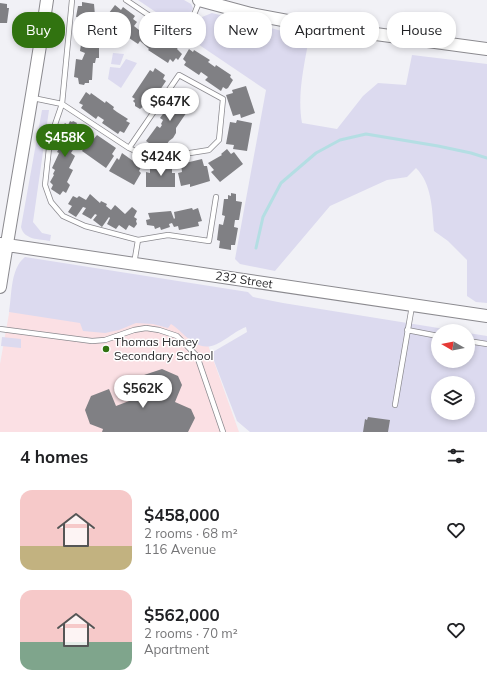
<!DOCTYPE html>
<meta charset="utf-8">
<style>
:root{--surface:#fff;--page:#f2f2f2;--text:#202124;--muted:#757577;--accent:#317310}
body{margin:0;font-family:Mulish,sans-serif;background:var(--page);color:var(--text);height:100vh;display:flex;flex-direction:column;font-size:15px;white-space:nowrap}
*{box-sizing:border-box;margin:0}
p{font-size:13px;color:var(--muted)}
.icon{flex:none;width:22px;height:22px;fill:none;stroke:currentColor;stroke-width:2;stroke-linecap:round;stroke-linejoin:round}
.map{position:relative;height:432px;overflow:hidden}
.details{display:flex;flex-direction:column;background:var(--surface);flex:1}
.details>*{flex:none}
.banner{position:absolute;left:12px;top:12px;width:463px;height:36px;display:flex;gap:8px}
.needle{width:26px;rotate:279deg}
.controls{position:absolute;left:431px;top:324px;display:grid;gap:8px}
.controls a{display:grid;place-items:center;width:44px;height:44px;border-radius:50%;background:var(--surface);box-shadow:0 2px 6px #0003;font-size:20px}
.price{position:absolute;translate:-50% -34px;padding:0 9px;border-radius:14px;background:#fff;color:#222;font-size:13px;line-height:26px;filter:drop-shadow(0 1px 2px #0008)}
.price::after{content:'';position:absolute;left:50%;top:24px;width:12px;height:9px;margin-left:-6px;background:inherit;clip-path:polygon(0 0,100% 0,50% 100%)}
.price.selected{background:var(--accent);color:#fff}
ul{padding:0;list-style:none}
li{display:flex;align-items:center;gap:12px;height:100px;padding:0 20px}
li span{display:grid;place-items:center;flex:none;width:112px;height:80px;border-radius:12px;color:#555}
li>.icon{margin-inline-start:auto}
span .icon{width:48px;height:48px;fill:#fffc;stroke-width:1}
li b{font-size:17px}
h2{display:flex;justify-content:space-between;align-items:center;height:48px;padding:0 20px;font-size:17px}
.pill{padding:0 14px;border-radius:16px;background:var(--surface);box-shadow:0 2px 6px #0003;font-size:14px;line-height:36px}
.pill.selected{background:var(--accent);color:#fff}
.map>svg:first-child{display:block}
.education{fill:#fbe0e4}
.green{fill:#dcdaef;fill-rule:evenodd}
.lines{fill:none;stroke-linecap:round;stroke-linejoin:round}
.stream{stroke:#b4dee3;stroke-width:3}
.building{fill:#808084}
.lane-casing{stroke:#8b8a8f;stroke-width:6}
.secondary-casing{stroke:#8b8a8f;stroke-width:14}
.lane{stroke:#fff;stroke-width:4.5}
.secondary{stroke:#fff;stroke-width:12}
.poi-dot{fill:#317310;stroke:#fff;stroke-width:1.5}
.labels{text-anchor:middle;stroke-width:3;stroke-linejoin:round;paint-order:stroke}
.street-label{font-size:12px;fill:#2c2c2e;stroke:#fff}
.poi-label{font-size:12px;fill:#2c2c2e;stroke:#fff;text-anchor:start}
</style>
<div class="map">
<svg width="487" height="432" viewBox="0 0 487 432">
<rect width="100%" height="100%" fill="#f1f1f6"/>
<!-- education -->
<path class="education" d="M15,280L202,288L208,345L239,432H0V364Z"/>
<!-- green -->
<path class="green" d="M138,0H184L191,4L193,8L183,28L178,30L172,23Z
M212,13L309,38C304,66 297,95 302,123L337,129L363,96L378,83L406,85L412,55L487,64V303L476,302L467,296V260L448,241L434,231C432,209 432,184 416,168L407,177L387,180L330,206L275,271L240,264L235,259L266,90L189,38L202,17Z
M113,53L124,54L120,65L111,64Z
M126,59L137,63L121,88L108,79L110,67L120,68Z
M42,110H49L33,222L42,233L51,235L50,241C39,239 24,240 21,227Z
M25,257L248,292L253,297L283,303L457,331H438V361H468V333L487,336V432H250L237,421L211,353L247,332L246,327C227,334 214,356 193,342C185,337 179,329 171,324L168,328L153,324L136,323L119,330L105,333L83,331L80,323L9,312C12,295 10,269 25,257ZM438,383H468V413H438Z
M2,337L21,339V348L1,346Z"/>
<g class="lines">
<!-- stream -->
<path class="stream" d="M256,248L263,217L281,183L316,153L340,140L366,134L438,146L471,153L487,158"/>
</g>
<!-- building -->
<path class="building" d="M82,2L94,4L96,27H98V30L100,31L97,44L99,45V58H96L95,63H93L92,80H89V83H85L84,85L79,84L78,78L74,77L76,59L82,60L85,53L80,51L81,44L78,43L80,33L85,34L86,31L81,29V25H77L79,17H76L78,6H82Z
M0,3L7,4V8H9L7,23H0Z
M115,5L121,10L123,7L135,16L133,19L137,22L134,26L139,30L145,21L158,30L156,33L159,36L157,39L162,42L166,37L179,46L177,49L182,54L178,60L176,58L173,62L170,59L168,63L148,50L149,49L140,41L138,44L126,36L127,34L124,32L109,21L112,17L108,15L109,13Z
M189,49L193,52L194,50L210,60L208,62L215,67L216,65L231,75L230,77L233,80L228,88L226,89L223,87L221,91L205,80L208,77L201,72L199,75L184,65L186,62L183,59Z
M155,68L165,75L163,79L166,81L156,96L152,94L150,96L154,98L148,107L145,105L140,109L135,106V103L133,101L135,99L132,97L150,70L153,72Z
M246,86L255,113L241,118L240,114L233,116L226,95L233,93L232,90Z
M184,91L193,98L191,102L193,103L176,128V133L173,138L169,141L162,151L157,148L154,152L149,149L152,145L146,141L157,126L160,128L162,125L161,124L163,120L160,118L178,93L181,95Z
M86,92L90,95L91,93L105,103L106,101L114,107L113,109L117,112L128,119L126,121L130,123L124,133L120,131L118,134L102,123L104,120L98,116L96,119L81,108L83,105L79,103Z
M237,120L252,123L247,151L233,149L234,145L226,144L230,122L236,123Z
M70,121L72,122L73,121L77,123L76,125L80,128L78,132L80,133L75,140L78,142L71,153L75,156L69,168L73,170L67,182L70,185L66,193L63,191L60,195L51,189L53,185L50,182L54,175L53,174L55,170L52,168L59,153L57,152L60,147L57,145L61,139L59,138L62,133L59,131L65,123L68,125Z
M97,135L116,148L112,154L114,156L106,168L82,151L90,139L92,141Z
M227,149L231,154L234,152L243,164L220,182L211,172L214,170L208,163L222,155L221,154Z
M122,153L136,163L142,165L139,171L141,173L134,185L109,171L117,158L119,160Z
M202,159L204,166H207L210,181L190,187V184L181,186L178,173L182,172L181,164Z
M150,165L172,166V173H175V187H146V172L150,173Z
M231,193L236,194V201L242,202L239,220H235L234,227L238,228L235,245H231V250L219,248L220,241L217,240L219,224L223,225L225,216L222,215L224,199H228V195L231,196Z
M90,194L100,203L101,201L107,204L106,206L111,210L115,205L125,214L132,207L137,211L134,217L137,219L136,221L137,224L134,228L129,225L126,230L119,225L116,229L107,224L110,218L109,217L102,227L93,220L97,215L95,214L91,219L82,214L86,208L83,207L76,217L68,212L72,206L68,204L73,196L77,198L79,196L86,200Z
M192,208L193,210L198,208L202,221L198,222L199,226L179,230L178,226L174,227L172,223L169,224L170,227L161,230L160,227L155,229L154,226L147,225L146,220L150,219L148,213L171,211L174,219L175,218L174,212Z
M162,369L178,376L182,385L175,402L191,409L195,418L188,432H102L103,429L90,424L85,410L91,396L109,389L116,406L150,393L144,375Z
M368,417L390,420L388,432H363L365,419L367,420Z"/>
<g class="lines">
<!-- lane casing -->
<g class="lane-casing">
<path id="lane" d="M72,0L62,104L50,139L45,185L51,202L63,216L85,226L138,240L168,235L209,241L216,197
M126,0L184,39L200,0
M33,98L62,104L129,148L152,159L209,150L219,140L223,99L179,75L129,148
M134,264L138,240
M0,329L92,341L105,340L134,330L146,328L159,330L177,336L197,356L223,432
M407,330L438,336
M468,341L487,344
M395,405L412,306"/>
</g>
<!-- secondary casing -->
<g class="secondary-casing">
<path id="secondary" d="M199,0L251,14L309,25L487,49
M0,244L487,316
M0,287C15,191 33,96 47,0"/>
</g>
<!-- lane -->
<use href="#lane" class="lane"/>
<!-- secondary -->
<use href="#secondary" class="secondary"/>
</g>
<!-- markers -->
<circle class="poi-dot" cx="106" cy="349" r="4"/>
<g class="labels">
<!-- street labels -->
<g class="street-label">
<text transform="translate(244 280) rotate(9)" y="4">232 Street</text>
</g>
<!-- poi labels -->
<g class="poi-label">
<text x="114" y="346">Thomas Haney<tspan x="114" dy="14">Secondary School</tspan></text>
</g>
</g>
</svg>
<div class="controls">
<a><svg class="needle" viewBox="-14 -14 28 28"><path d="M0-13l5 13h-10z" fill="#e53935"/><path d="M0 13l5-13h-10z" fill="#757577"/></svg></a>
<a><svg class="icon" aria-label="layers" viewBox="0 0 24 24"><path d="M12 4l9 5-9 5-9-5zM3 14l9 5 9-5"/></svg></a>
</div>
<b class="price" style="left:170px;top:122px">$647K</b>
<b class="price selected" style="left:65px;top:158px">$458K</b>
<b class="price" style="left:161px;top:177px">$424K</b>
<b class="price" style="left:143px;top:409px">$562K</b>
<div class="banner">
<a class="pill selected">Buy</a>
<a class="pill">Rent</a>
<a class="pill">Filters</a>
<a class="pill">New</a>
<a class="pill">Apartment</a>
<a class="pill">House</a>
</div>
</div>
<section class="details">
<h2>4 homes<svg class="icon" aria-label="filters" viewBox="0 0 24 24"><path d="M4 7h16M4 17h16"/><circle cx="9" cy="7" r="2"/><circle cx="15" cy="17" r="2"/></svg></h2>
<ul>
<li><span style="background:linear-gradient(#f6c9c9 70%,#c2b280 0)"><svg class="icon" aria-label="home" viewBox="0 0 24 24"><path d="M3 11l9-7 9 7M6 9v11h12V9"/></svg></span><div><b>$458,000</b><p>2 rooms · 68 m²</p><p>116 Avenue</p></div><svg class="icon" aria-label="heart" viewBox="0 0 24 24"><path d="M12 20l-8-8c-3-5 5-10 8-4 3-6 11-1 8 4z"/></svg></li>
<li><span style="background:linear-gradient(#f6c9c9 65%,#7fa58c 0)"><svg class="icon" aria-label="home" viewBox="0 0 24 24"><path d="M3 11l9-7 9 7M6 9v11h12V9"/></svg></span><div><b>$562,000</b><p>2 rooms · 70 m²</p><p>Apartment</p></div><svg class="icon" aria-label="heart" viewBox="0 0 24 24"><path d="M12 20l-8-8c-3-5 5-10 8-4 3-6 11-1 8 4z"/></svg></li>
</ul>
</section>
